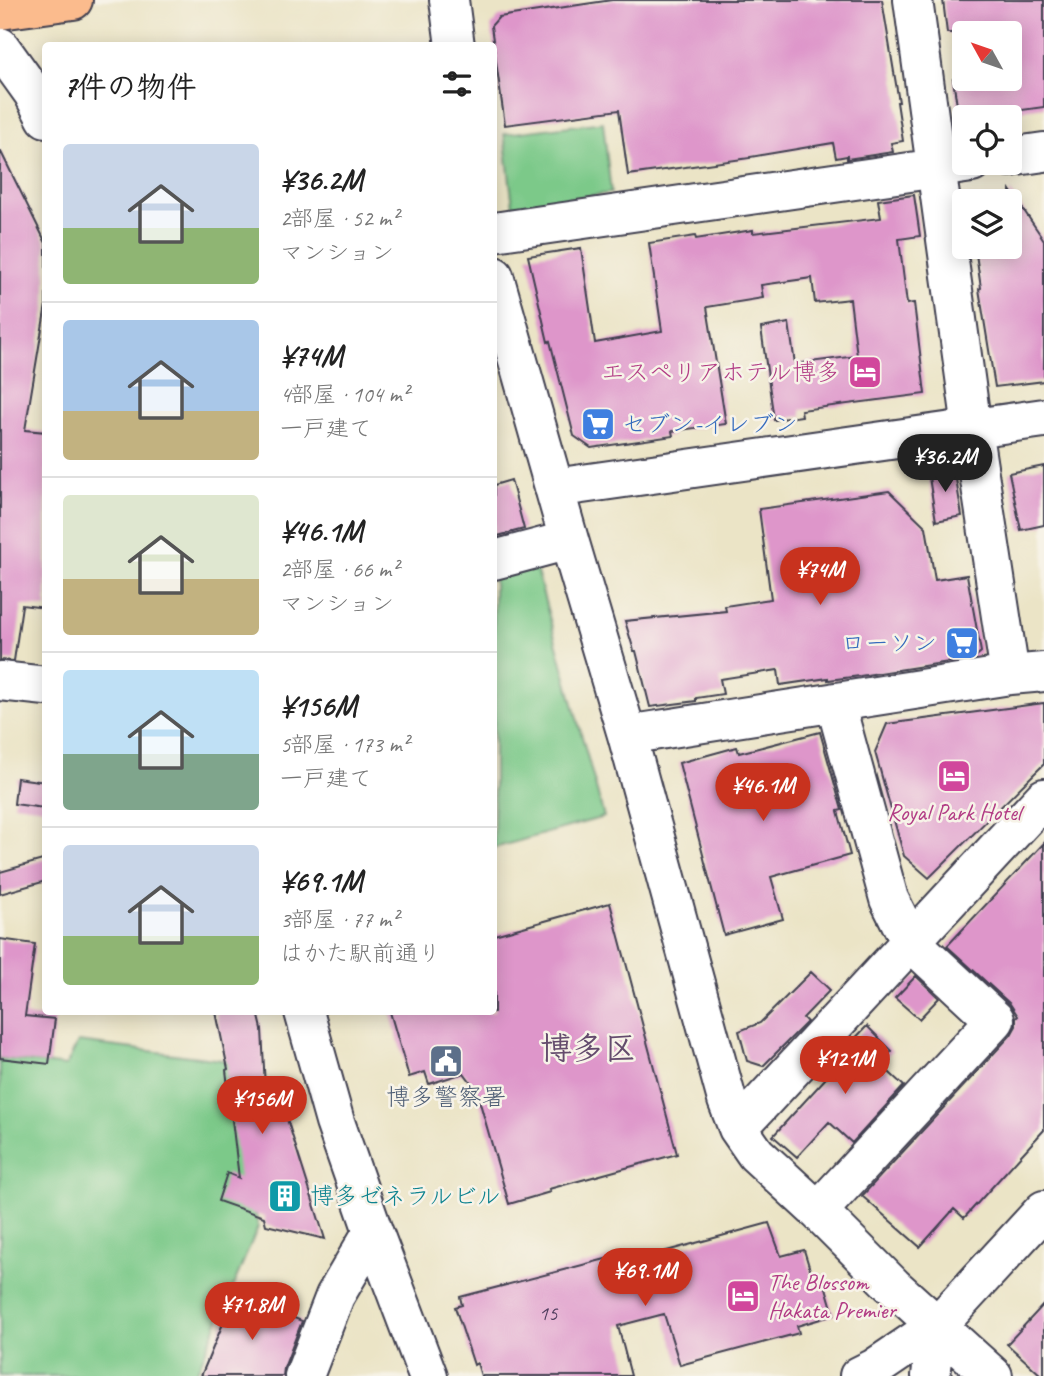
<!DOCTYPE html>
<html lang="ja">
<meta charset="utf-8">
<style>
:root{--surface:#fff;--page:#f2f2f2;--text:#222;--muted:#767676;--line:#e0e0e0;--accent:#c8321e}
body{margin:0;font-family:Caveat,"Klee One",sans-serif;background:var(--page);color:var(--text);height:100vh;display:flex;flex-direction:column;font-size:26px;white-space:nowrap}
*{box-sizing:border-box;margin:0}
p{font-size:23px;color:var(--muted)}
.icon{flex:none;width:38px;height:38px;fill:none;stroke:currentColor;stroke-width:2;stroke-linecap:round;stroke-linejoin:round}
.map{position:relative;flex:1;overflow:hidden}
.details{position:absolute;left:42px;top:42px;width:455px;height:973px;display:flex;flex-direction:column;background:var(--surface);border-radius:7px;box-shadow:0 4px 18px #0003}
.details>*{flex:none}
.needle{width:46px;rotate:310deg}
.buttons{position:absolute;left:952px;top:21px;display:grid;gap:14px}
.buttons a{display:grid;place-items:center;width:70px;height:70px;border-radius:7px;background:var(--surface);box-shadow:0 4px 18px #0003;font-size:35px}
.price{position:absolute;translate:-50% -60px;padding:0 16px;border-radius:24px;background:var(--accent);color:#fff;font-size:23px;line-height:46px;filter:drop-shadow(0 2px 4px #0008)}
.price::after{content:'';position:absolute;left:50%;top:42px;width:21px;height:16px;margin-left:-10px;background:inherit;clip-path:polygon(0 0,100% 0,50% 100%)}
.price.current{background:#222;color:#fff}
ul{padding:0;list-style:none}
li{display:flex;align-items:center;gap:21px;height:175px;padding:0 21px}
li+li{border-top:2px solid var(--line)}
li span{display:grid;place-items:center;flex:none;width:196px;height:140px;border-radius:7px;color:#555}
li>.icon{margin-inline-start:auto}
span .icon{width:84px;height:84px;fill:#fffc;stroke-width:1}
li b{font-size:30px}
h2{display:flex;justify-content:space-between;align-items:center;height:84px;padding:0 21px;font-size:30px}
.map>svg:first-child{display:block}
.green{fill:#7bc989;stroke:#4e7662;stroke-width:2}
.building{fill:#de96ca}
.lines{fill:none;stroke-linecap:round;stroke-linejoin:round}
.minor-casing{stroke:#403f50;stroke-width:42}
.major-casing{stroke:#403f50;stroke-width:42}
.minor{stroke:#fff;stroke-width:38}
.major{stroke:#fbbb8d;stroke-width:38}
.labels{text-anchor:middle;stroke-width:5;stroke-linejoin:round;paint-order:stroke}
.number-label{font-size:21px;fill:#513f5f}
.hotel-label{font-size:24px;fill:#b23c85;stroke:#f7f3e8;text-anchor:end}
.shop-label{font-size:24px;fill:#366cbe;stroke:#f7f3e8;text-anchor:start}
.service-label{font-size:24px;fill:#4e5e75;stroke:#f7f3e8}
.culture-label{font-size:24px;fill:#0d838f;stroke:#f7f3e8;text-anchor:start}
.district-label{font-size:32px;font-weight:bold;fill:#644b6d;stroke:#f7f3e8}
</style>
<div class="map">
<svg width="1044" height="1376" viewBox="0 0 1044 1376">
<rect width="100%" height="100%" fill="#f7f3e8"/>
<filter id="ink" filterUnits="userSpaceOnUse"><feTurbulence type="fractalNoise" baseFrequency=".0143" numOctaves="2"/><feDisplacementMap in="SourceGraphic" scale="14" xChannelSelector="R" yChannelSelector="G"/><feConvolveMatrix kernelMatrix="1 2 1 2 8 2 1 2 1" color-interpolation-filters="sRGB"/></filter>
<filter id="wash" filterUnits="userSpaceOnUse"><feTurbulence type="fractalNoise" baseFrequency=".00686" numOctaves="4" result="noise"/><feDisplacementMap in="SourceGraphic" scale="28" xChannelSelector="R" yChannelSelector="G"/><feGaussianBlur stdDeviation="1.57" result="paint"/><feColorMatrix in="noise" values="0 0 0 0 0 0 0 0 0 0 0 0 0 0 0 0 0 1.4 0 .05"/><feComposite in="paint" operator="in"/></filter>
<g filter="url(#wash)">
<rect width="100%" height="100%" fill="#ebe4c6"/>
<!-- green -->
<path class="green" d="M603,122L611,193L513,206L504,134Z
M535,565L604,817L494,848V577Z
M78,1042L229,1061L258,1227L195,1376H0V1058L66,1066Z"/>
<g id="blocks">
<!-- building -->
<path class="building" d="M612,0H882L899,102H897L903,141L891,143L893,152L847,159V156L836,158L833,143L750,157V158L628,175L619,110L505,125L491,26L499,17Z
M943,0H1044V107L959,119L953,79H1010V33H947Z
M0,150L46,243V305L25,430L46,432V608L22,605L14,661L0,660Z
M1010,190L1044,240V381L995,387L979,289L981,288L975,247H1010Z
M914,195L920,236L899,239L907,304L914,303L925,394L801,410L802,416L774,420L761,328L789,323L795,364L857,356L850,299L815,303L812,278L761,285L763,298L707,307L726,424L672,431L673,436L591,448L574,436L550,341L548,342L528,256L581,248L595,343L662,331L649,243L695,236L696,239L753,230V233L881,218L878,200Z
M1044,466V525L1021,530L1009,473Z
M954,467L962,516L936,521L928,471Z
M511,480L524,529L494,537V485Z
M889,491L926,527L935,580L967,575L981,652L974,658L860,676L828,680V678L780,685L778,670L720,679L723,694L696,698V701L650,707L636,651H634L625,621L726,611L725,606L771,599L759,509Z
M1044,703V764L929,878L904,856L875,752L887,724Z
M820,732L842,810L838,811L850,855L771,877L783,919L724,935L679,763L737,747L739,753Z
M17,778L46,782L44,808L14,804Z
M1044,843V1130L964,1218L954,1209L920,1247L862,1196L1011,1035L1016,1026V1018L1018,1016L1010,1004L947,946Z
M46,859V881L0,894V872Z
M610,903L677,1154L549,1189L550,1192L509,1204L476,1089L464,1073L429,1084L425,1072L409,1077L390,1012H494V935Z
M0,939L35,944L25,1016L55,1019L49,1064L0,1058Z
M811,972L830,990L803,1018L807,1022L763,1066L747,1061L739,1031L760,1023Z
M916,976L939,998L919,1019L895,998Z
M216,1012H258L262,1029L265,1088L279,1086L281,1100L325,1239L266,1225L264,1217L218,1201L227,1173L239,1178L226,1070L228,1069Z
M867,1026L892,1051L879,1063L904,1086L852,1143L829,1122L797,1157L773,1136L847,1055L843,1051Z
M769,1223L781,1256L804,1250L812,1276L822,1274L834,1315L797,1326L799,1333L680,1365L664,1314L618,1326L631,1376H481L477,1363L474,1365L455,1307L462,1305L460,1297L617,1256L619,1264Z
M235,1295L302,1321L284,1368L283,1376H201Z
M1044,1304V1376H1042L1007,1344Z"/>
</g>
</g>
<g filter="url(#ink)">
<use href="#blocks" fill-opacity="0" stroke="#403f50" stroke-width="2"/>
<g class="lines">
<!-- minor casing -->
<g class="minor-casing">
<path id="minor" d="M449,0L455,46
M913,0L972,428L1010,675
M0,47L33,93L46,118
M1010,157L1044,152
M494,232L972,163
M494,276L569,540L627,735L727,1100L738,1128L756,1154L818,1211L893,1286L993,1376
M554,488L1044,418
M494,560L569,540
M0,681L46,686
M627,735L1010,675L1044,672
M304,1012L335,1122L373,1231L428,1376
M738,1128L1044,798
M818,1211L995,1020L910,941L889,899L835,702
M304,1376L335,1296L373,1231
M859,1376L875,1368L937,1326L1044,1210
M931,1376L937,1326"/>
</g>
<!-- major casing -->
<g class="major-casing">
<path id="major" d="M0,10L73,0"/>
</g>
<!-- minor -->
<use href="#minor" class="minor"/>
<!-- major -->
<use href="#major" class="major"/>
</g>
</g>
<!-- icons -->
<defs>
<g id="hotel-square" transform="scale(1.75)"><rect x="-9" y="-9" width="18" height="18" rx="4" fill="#d1479c" stroke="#f7f3e8"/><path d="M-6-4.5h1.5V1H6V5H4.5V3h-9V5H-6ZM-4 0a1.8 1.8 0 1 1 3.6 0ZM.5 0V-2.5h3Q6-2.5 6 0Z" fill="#fff"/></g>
<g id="supermarket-square" transform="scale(1.75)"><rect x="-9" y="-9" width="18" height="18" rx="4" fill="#3f7fe0" stroke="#f7f3e8"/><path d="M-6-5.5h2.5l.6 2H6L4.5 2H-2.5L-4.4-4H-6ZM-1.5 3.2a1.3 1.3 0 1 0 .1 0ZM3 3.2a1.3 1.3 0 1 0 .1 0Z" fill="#fff"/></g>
<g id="civic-square" transform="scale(1.75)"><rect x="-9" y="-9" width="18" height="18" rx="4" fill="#5c6f8a" stroke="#f7f3e8"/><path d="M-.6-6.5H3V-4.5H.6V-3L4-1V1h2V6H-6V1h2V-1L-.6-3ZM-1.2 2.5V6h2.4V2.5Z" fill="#fff"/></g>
<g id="building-square" transform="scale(1.75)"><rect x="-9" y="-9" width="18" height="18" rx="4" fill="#0f9aa8" stroke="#f7f3e8"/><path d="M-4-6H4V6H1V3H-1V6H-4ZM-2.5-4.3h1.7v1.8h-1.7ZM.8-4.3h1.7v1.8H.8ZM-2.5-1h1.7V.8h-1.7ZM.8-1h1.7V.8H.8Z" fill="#fff"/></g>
</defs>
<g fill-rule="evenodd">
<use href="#hotel-square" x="865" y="372"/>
<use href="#supermarket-square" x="598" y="424"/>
<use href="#supermarket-square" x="962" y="643"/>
<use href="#hotel-square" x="954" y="776"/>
<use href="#civic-square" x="446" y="1061"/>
<use href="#building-square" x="285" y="1196"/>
<use href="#hotel-square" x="743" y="1296"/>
</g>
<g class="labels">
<!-- number labels -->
<g class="number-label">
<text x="548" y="1320">15</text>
</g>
<!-- hotel labels -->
<g class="hotel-label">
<text x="840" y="380">エスペリアホテル博多</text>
<text x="954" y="820" text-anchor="middle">Royal Park Hotel</text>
<text x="768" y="1290" text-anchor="start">The Blossom<tspan x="768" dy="28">Hakata Premier</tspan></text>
</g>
<!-- shop labels -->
<g class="shop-label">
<text x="622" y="432">セブン-イレブン</text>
<text x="937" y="651" text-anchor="end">ローソン</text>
</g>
<!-- service labels -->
<g class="service-label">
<text x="446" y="1105">博多警察署</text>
</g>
<!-- culture labels -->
<g class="culture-label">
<text x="310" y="1204">博多ゼネラルビル</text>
</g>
<!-- district labels -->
<g class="district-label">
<text x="588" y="1059">博多区</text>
</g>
</g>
</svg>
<div class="buttons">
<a><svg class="needle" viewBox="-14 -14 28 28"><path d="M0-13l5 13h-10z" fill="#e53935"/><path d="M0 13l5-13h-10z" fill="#767676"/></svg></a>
<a><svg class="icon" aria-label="locate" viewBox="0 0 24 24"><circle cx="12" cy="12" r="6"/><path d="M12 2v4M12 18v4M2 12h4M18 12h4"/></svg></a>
<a><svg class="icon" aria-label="layers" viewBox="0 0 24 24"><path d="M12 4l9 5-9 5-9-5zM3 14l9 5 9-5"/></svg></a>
</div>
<b class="price current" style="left:945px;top:494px">¥36.2M</b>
<b class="price" style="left:820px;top:607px">¥74M</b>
<b class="price" style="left:763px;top:823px">¥46.1M</b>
<b class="price" style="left:845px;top:1096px">¥121M</b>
<b class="price" style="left:262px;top:1136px">¥156M</b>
<b class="price" style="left:645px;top:1308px">¥69.1M</b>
<b class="price" style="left:252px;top:1342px">¥71.8M</b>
<section class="details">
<h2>7件の物件<svg class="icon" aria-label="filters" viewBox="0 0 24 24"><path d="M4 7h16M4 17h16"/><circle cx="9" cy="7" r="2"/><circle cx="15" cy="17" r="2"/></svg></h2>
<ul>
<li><span style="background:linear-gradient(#c9d6e8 60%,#8fb573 0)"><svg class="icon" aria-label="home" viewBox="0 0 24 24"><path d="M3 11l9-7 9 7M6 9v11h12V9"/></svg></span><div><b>¥36.2M</b><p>2部屋 · 52 m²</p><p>マンション</p></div></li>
<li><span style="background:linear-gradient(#a9c7e8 65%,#c2b280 0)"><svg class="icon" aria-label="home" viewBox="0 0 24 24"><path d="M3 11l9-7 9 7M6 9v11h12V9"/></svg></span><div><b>¥74M</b><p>4部屋 · 104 m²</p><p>一戸建て</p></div></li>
<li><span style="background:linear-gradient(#dfe7d0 60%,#c2b280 0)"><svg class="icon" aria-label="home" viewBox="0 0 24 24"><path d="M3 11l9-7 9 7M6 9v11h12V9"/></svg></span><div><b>¥46.1M</b><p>2部屋 · 66 m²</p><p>マンション</p></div></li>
<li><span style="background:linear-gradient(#bfe0f5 60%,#7fa58c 0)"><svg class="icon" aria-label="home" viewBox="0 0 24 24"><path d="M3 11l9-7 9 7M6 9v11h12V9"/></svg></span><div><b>¥156M</b><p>5部屋 · 173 m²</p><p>一戸建て</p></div></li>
<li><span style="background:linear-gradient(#c9d6e8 65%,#8fb573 0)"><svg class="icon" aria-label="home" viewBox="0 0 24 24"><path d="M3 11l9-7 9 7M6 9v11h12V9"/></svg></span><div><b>¥69.1M</b><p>3部屋 · 77 m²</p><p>はかた駅前通り</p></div></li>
</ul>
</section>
</div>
